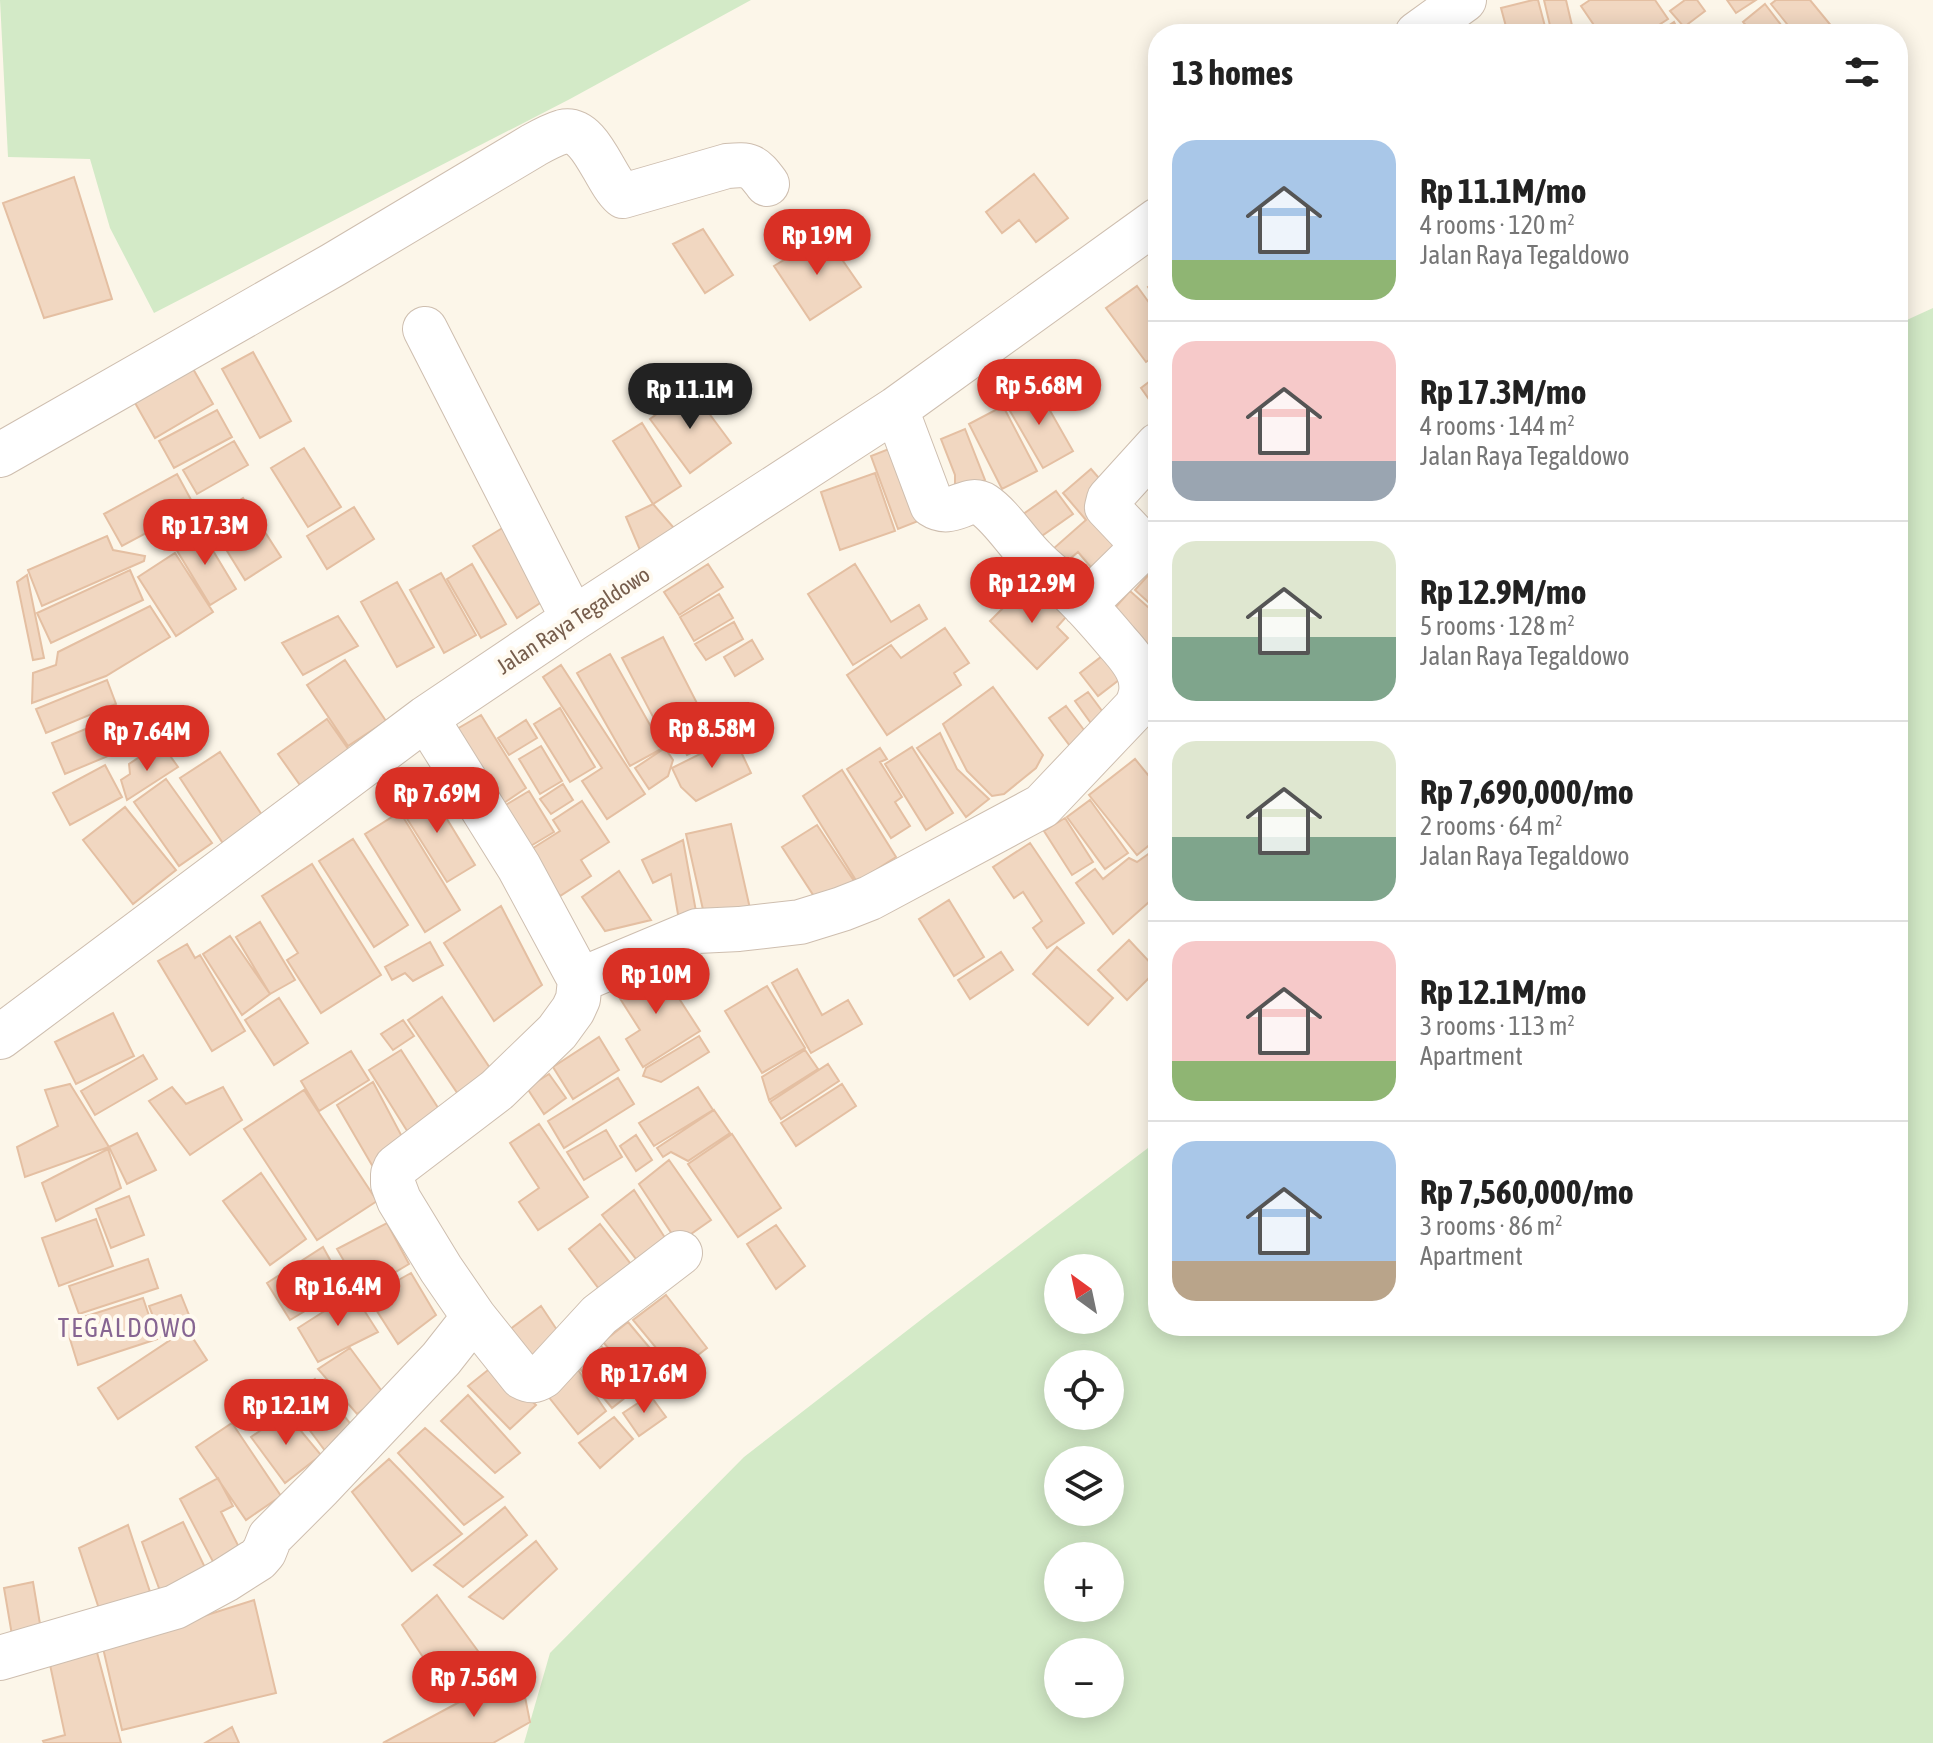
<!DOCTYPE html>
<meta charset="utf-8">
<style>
:root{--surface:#fff;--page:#f2f2f2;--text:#222;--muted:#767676;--line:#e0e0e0;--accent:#d93025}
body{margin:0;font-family:"Asap Condensed",sans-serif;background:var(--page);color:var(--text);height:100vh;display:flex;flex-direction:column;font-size:30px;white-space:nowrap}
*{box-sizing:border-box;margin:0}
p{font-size:26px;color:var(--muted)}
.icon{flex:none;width:44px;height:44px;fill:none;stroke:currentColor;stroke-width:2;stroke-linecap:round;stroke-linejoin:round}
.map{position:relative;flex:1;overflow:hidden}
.panel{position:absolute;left:1148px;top:24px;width:760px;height:1312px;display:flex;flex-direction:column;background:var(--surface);border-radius:32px;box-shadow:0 4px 20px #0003}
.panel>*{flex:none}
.needle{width:52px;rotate:327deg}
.tools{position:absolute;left:1044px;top:1254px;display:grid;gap:16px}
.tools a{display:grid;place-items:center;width:80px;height:80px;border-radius:50%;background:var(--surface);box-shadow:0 4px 20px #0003;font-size:40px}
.price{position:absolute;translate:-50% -68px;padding:0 18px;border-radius:28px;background:var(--accent);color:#fff;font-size:26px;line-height:52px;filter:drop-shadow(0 2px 4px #0008)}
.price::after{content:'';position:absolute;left:50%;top:48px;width:24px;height:18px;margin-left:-12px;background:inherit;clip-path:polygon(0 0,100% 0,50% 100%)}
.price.on{background:#222;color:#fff}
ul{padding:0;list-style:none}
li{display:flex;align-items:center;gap:24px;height:200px;padding:0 24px}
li+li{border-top:2px solid var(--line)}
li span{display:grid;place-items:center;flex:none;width:224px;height:160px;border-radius:24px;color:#555}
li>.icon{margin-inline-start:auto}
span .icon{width:96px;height:96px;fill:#fffc;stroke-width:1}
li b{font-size:34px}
h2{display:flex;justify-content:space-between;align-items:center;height:96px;padding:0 24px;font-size:34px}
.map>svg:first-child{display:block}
.green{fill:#d3eac7;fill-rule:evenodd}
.building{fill:#f1d7c1;stroke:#e4bfa2;stroke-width:2}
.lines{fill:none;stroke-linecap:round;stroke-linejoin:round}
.minor-casing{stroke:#cebeaf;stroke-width:46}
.minor{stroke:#fff;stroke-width:44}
.labels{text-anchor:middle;stroke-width:8;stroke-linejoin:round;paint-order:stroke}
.street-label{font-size:22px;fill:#775e4d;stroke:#fffaf0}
.quarter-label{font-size:26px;letter-spacing:2px;fill:#866592;stroke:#fffaf0}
</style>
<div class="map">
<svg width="1933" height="1743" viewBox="0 0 1933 1743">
<rect width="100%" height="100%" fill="#fcf6e9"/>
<!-- green -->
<path class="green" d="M0,0H751L570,99L154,313L110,228L90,159L8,157Z
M1933,308V1743H524L550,1653L744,1457L931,1312L1148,1148L1158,1134V1326H1898V324ZM1058,1268H1110V1320H1058ZM1058,1364H1110V1416H1058ZM1058,1460H1110V1512H1058ZM1058,1556H1110V1608H1058ZM1058,1652H1110V1704H1058Z"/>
<!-- building -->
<path class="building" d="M1533,0H1538L1547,34H1508L1501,8Z
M1544,0H1566L1574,34H1552Z
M1590,0H1655L1668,19L1645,34H1600L1581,6Z
M1685,0H1697L1705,11L1684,27L1670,11Z
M1727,0H1756L1736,13Z
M1776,0H1810L1838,34H1795L1771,4Z
M1765,4L1788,34H1753L1743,22Z
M1674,22L1680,34H1656Z
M1034,174L1068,218L1036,242L1019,220L1002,233L986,212Z
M74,177L112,299L44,318L3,203Z
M703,229L733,275L705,293L673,244Z
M825,235L861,287L810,320L774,266Z
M1158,280V301L1148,287Z
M1137,286L1158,315V354L1146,362L1106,308Z
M253,352L291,421L260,438L222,369Z
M192,367L213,404L155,438L134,401Z
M1158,375V412L1141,388Z
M1036,386L1073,451L1043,468L1006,404Z
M691,389L731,443L690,473L650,419Z
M1003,406L1037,471L1002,489L969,424Z
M217,410L232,437L174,468L159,441Z
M642,423L681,486L653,504L613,441Z
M965,429L985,480L955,492V475L941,439Z
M234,441L248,465L197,494L183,470Z
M904,443L931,516L898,529L871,456Z
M304,448L341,507L308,527L271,468Z
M1158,453V499L1135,476Z
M1091,469L1155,542L1106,585L1078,552L1065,563L1053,549L1086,520L1063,493Z
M875,473L895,531L840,550L821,492Z
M177,474L195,507L122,546L104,514Z
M1056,491L1073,514L1036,540L1019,517Z
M243,498L281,557L245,580L208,520Z
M653,504L674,528L640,550L626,517Z
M354,507L374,539L327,569L307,536Z
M504,527L548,598L517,618L473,546Z
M200,529L236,589L210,605L173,544Z
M107,536L113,550L145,556L144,561L42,606L28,570Z
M175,553L213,612L176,636L138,577Z
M472,564L506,624L481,638L447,579Z
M708,564L723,587L679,615L664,592Z
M855,564L891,622L919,605L927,619L853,665L808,594Z
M130,570L143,600L51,643L37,613Z
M1152,571L1158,577V611L1135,590Z
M441,573L476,635L444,653L410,590Z
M27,575L44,658L33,660L17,582Z
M1030,581L1066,617L1057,627L1068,638L1037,669L990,621Z
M397,582L434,647L397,667L361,602Z
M1130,591L1158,616V666L1105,619Z
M719,594L733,618L694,641L680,617Z
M150,606L170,637L106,676L32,703L33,673L56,665L58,652Z
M338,616L358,646L303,675L282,643Z
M734,622L743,639L706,660L695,644Z
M945,628L969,663L954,673L961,685L887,735L847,675L891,645L901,658Z
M663,637L701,711L661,732L622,658Z
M752,640L763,659L735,676L724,657Z
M1110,650L1128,673L1098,696L1080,673Z
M610,654L663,748L630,766L577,673Z
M345,660L386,721L348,746L307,685Z
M561,665L645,794L607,819L582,781L602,768L543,677Z
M107,680L116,704L46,733L36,709Z
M993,687L1043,755L1036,768L1004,794L992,796L967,771L943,724Z
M1088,692L1111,723L1098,733L1075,701Z
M1066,706L1096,746L1079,758L1049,718Z
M560,708L595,767L570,782L534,724Z
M481,715L526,788L495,809L450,733Z
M114,717L127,748L65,774L52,743Z
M327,719L356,760L307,795L278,754Z
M724,719L731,734L687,755L680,741Z
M526,720L537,738L509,755L498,738Z
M940,733L957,769L989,799L966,817L917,748Z
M734,737L751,773L696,801L681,787L672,768Z
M541,746L562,781L540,794L519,759Z
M912,747L953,813L926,830L885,764Z
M665,748L673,760L668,776L649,789L635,768Z
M880,748L887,759L880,762L902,797L895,802L910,826L891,838L847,769Z
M166,750L178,767L127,800L121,780L130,774L129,764L144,754L148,760Z
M220,752L266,821L226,848L180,778Z
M1135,759L1158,787V852L1152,843L1137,855L1089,795Z
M105,765L122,797L70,825L53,793Z
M842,770L896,857L857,882L803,796Z
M166,779L212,843L179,866L134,802Z
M563,784L573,800L551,814L540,799Z
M428,788L475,865L447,882L399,806Z
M529,791L554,832L524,850L499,809Z
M1090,800L1128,853L1105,869L1067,817Z
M582,801L609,842L581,860L591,876L560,896L530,850L560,831L553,820Z
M125,807L176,870L133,904L83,840Z
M400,812L460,910L425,932L365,834Z
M1065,818L1093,862L1072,875L1044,831Z
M731,824L751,913L706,923L686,834Z
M817,825L856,884L821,907L782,847Z
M353,839L408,925L374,947L319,861Z
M683,840L697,917L679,920L671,874L653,883L642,860Z
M1030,843L1084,923L1047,948L1033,928L1042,921L1023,892L1014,898L993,867Z
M1151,852L1158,861V864L1152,869L1158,876V894L1113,934L1076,883L1095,869L1103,879L1129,858L1137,862Z
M312,864L381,975L321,1013L287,960L298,953L262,896Z
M619,871L651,920L605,931L582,897Z
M949,900L984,957L954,976L919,919Z
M501,906L542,985L494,1021L444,943Z
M260,922L295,980L270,994L236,937Z
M230,936L270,994L242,1015L203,954Z
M1129,940L1157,970L1127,1000L1098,970Z
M430,942L443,965L413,981L405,973L392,980L385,967Z
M187,944L195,958L200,955L245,1031L212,1051L158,961Z
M1057,947L1113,998L1088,1025L1033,974Z
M1001,952L1013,970L970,999L958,980Z
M658,966L700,1031L643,1067L626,1039L640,1030L619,997L625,994L618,984Z
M797,969L822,1015L848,1000L862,1024L811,1053L772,983Z
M767,986L805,1048L762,1073L725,1011Z
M442,997L492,1071L458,1094L408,1020Z
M279,998L308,1043L274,1065L245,1020Z
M113,1013L134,1056L76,1084L55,1042Z
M403,1020L414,1036L393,1050L381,1034Z
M699,1036L709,1052L661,1082L643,1076L646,1068Z
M599,1037L619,1070L573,1099L553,1067Z
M401,1050L442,1114L409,1134L369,1070Z
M805,1050L818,1069L769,1100L762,1077Z
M351,1051L369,1080L319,1111L301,1081Z
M143,1055L157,1079L95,1115L81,1091Z
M828,1064L839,1081L781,1119L770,1102Z
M549,1074L566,1098L544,1114L527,1088Z
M618,1078L634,1104L564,1148L548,1121Z
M373,1082L408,1148L373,1167L337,1105Z
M70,1084L109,1147L25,1177L17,1147L58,1126L45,1090Z
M842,1084L856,1106L796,1146L781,1123Z
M172,1087L186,1104L223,1087L242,1120L190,1155L149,1101Z
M698,1087L713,1110L654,1146L639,1123Z
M304,1090L377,1201L317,1240L244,1129Z
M714,1110L730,1133L688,1161L671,1152L663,1157L657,1148Z
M539,1124L588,1197L538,1230L519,1202L539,1188L510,1143Z
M606,1130L622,1157L584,1180L567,1152Z
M137,1133L156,1170L127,1184L109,1147Z
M732,1134L781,1208L738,1237L688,1164Z
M636,1135L652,1160L636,1171L620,1146Z
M108,1149L121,1188L56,1221L42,1183Z
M669,1160L711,1220L678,1243L639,1184Z
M261,1173L306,1239L270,1265L223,1201Z
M634,1190L671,1247L643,1268L602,1215Z
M129,1196L144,1235L111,1248L96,1209Z
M96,1219L113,1266L59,1286L42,1238Z
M387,1223L409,1264L362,1292L337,1249Z
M600,1224L637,1272L605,1297L569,1249Z
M776,1225L805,1266L776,1289L747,1244Z
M323,1247L345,1287L290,1320L267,1283Z
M148,1259L158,1288L79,1314L69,1286Z
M411,1273L436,1315L398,1344L368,1297Z
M353,1293L378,1332L318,1362L298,1328Z
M181,1295L193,1325L161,1337L149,1306Z
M666,1295L707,1348L676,1372L633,1320Z
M143,1298L157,1339L78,1365L65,1323Z
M541,1306L563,1339L534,1362L509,1330Z
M628,1322L670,1372L645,1392L603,1342Z
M187,1329L207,1360L118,1419L98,1388Z
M600,1345L636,1389L612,1408L576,1364Z
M350,1348L384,1394L357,1414L318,1369Z
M572,1361L606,1411L578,1434L540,1386Z
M493,1366L536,1405L510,1429L468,1386Z
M315,1379L356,1431L329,1456L287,1400Z
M468,1395L520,1453L495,1473L441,1421Z
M650,1395L666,1417L639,1436L623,1413Z
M286,1413L321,1455L285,1483L251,1437Z
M614,1417L633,1439L600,1468L579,1443Z
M232,1423L281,1496L246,1520L196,1447Z
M425,1428L503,1497L464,1525L398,1453Z
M389,1459L462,1534L412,1571L352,1492Z
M218,1478L233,1506L221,1512L245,1559L219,1573L180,1499Z
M505,1507L527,1535L463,1587L434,1565Z
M183,1522L211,1580L163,1599L142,1542Z
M128,1525L155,1607L105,1627L79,1548Z
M536,1541L557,1569L503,1619L469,1597Z
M33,1582L42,1636L13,1641L4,1588Z
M437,1595L494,1673L445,1691L402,1625Z
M254,1600L276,1693L122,1730L103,1648Z
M95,1645L121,1743H44L43,1741L65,1735L49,1660Z
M521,1677L530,1722L493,1743H383L465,1699Z
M232,1727L239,1743H205Z"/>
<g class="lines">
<!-- minor casing -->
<g class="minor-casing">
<path id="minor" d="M1417,34L1464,0
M425,329L573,619
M0,455L333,265L534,145C543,140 552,135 562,132C591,125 604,180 623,196L727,166C750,164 753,165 767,184
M1084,605L1144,546L1107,507L1109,499L1158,445
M580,980L697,931L739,929L800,922L842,909L870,898L1042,806L1136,707C1141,697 1143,689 1140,677C1137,664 1126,652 1117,642C1101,623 1085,604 1067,588C1056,578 1044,570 1034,559C1018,544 1002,517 984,505C967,494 953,519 932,505L896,409
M0,1037L426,718L573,619L896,409L1158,220
M474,1317L522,1377C531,1382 535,1381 543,1376L599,1315L680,1253
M0,1658L175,1607L225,1580L258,1559L264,1552L270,1537L320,1487L441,1359L474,1317L441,1269L399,1200L393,1184V1174L396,1167L497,1090L557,1032L573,1010L578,999L580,980L519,867L426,718"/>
</g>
<!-- minor -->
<use href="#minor" class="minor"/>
</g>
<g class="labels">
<!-- street labels -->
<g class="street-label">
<text transform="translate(573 620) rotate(-33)" y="8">Jalan Raya Tegaldowo</text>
</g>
<!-- quarter labels -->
<g class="quarter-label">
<text x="128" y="1337">TEGALDOWO</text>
</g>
</g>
</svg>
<div class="tools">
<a><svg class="needle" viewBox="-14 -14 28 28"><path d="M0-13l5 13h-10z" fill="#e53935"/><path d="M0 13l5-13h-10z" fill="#767676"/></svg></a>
<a><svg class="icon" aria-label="locate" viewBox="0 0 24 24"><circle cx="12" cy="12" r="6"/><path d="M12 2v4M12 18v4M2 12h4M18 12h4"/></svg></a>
<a><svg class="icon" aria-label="layers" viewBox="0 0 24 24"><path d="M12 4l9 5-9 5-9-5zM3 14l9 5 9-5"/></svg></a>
<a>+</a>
<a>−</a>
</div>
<b class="price" style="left:817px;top:277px">Rp 19M</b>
<b class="price" style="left:1039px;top:427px">Rp 5.68M</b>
<b class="price on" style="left:690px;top:431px">Rp 11.1M</b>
<b class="price" style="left:205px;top:567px">Rp 17.3M</b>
<b class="price" style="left:1032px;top:625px">Rp 12.9M</b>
<b class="price" style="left:712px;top:770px">Rp 8.58M</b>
<b class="price" style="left:147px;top:773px">Rp 7.64M</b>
<b class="price" style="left:437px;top:835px">Rp 7.69M</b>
<b class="price" style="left:656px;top:1016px">Rp 10M</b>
<b class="price" style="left:338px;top:1328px">Rp 16.4M</b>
<b class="price" style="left:644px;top:1415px">Rp 17.6M</b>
<b class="price" style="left:286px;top:1447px">Rp 12.1M</b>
<b class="price" style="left:474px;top:1719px">Rp 7.56M</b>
<section class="panel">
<h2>13 homes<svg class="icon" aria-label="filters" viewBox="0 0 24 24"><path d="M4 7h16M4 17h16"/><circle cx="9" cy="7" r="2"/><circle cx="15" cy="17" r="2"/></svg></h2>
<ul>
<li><span style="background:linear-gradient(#a9c7e8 75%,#8fb573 0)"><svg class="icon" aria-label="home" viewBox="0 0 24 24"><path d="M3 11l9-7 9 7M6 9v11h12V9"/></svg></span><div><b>Rp 11.1M/mo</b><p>4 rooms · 120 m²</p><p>Jalan Raya Tegaldowo</p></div></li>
<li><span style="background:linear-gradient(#f6c9c9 75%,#9aa5b1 0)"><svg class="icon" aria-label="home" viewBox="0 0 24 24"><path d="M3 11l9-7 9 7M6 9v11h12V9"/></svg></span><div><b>Rp 17.3M/mo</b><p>4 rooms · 144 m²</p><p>Jalan Raya Tegaldowo</p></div></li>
<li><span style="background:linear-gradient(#dfe7d0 60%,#7fa58c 0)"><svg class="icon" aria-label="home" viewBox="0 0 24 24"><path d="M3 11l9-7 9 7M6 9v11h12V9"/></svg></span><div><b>Rp 12.9M/mo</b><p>5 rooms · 128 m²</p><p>Jalan Raya Tegaldowo</p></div></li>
<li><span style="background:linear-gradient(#dfe7d0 60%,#7fa58c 0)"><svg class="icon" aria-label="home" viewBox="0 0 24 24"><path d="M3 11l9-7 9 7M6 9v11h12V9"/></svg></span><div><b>Rp 7,690,000/mo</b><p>2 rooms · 64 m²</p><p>Jalan Raya Tegaldowo</p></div></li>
<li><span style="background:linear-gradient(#f6c9c9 75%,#8fb573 0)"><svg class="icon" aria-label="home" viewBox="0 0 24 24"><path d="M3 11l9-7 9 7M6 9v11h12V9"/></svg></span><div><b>Rp 12.1M/mo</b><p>3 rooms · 113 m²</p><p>Apartment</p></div></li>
<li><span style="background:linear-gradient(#a9c7e8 75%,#b9a48a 0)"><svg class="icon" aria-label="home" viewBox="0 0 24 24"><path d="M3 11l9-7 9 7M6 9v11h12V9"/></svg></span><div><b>Rp 7,560,000/mo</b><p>3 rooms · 86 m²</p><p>Apartment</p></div></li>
</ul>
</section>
</div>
